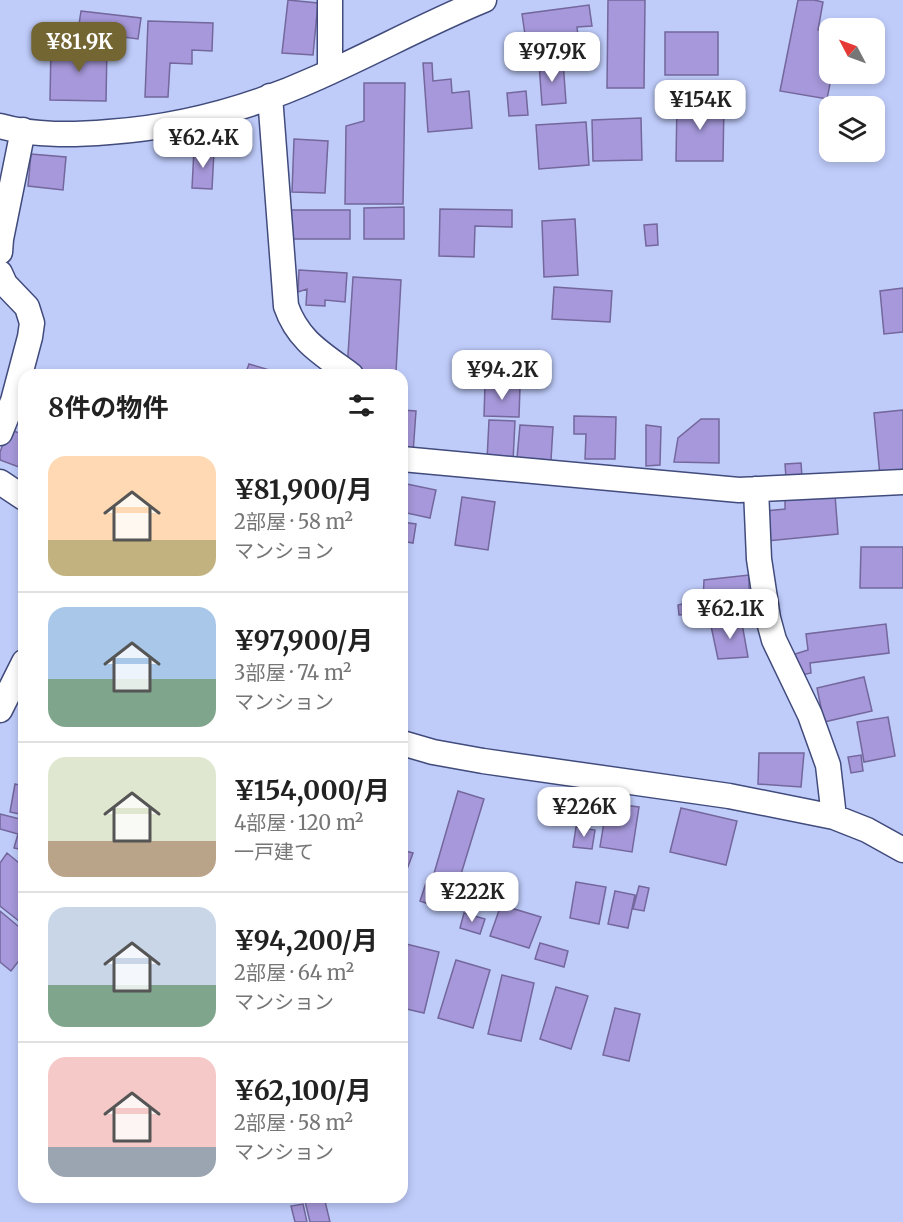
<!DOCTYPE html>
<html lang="ja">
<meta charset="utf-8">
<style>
:root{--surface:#fff;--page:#f2f2f2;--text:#222;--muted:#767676;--line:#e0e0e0;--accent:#746633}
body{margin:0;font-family:Merriweather,"Noto Sans JP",serif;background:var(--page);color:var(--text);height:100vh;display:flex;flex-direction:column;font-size:22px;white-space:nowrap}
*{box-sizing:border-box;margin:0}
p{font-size:20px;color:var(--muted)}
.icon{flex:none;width:33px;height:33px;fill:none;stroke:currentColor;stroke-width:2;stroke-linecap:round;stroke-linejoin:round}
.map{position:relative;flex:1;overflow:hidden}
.sheet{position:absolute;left:18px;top:369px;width:390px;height:834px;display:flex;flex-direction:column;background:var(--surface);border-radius:18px;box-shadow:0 3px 9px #0003}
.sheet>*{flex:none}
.needle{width:39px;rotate:311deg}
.buttons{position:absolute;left:819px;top:18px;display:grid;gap:12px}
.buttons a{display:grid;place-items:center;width:66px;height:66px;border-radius:12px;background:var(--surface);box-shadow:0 3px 9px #0003;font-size:30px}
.price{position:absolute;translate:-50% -51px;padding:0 14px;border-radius:12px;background:#fff;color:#222;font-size:20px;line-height:39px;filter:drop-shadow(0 2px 3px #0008)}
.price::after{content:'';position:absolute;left:50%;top:36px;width:18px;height:14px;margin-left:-9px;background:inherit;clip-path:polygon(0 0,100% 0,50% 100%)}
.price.current{background:var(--accent);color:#fff}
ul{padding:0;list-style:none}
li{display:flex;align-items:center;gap:18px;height:150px;padding:0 30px}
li+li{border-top:2px solid var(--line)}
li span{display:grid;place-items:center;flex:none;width:168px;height:120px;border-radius:18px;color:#555}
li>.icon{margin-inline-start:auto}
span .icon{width:72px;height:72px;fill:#fffc;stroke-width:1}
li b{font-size:26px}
h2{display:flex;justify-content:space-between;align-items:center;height:72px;padding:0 30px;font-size:26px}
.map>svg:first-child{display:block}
.building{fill:#a698da;stroke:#73679c;stroke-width:1.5}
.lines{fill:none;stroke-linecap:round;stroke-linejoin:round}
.street-casing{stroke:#414b7c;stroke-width:27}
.street{stroke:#fff;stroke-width:24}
</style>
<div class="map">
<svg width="903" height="1222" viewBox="0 0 903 1222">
<rect width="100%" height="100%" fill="#bfccfa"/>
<!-- building -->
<path class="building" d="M288,0L318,3L313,55L282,53Z
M608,0H645L644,88H607Z
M798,0H814L823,2L818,30L830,32V74H832L827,99L780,91Z
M589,5L592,26L577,27L580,54L548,58V52L528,55L522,14Z
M81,11L141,18L138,39L78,31Z
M148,21L213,23L212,51L192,50V64L170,63L168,97H145Z
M665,32H718V75H665Z
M51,46H107L106,101L50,100Z
M563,61L566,103L542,105L539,63Z
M423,63H432L433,81L451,79L452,93L469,91L472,128L428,132Z
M364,83H405L403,204H345L346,126L364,121Z
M526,91L528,115L509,116L507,93Z
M677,102H724L723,161H676Z
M641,118L642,160L593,161L592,120Z
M586,122L589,165L539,169L536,125Z
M294,139L328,141L325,193L292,192Z
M194,149L214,151L212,189L192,188Z
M31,154L66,157L63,190L28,186Z
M404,207V239H364V208Z
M440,209L512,210V227L475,226L474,257L439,256Z
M290,210H350V239H290Z
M575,219L578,275L544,277L542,221Z
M657,224L658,245L646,246L644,225Z
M299,270L347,273L345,302L325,300V306L306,305L307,289L298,292Z
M353,277L401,280L396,372L347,370Z
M554,287L612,291L610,322L552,319Z
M903,288V332L884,334L880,291Z
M249,364L280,373V375H245Z
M485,385L520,387L519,417L484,416Z
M402,410L416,411L413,453H402Z
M903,410V473L880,476L874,413Z
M574,416L616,417L615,459H585L586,434H574Z
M701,419H719V463L674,462L678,438Z
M489,420L515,421L513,461L487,460Z
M520,425L553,427L551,460L517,458Z
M646,425L661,427L660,465L646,466Z
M9,429L24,435V469L0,460V452Z
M801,463L802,477L786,478L785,464Z
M402,483L436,490L430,518L402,512Z
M835,495L838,534L767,541L765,511L785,509V500Z
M462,497L495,502L488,550L455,545Z
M402,522L416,524L413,543L402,541Z
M861,547H903V588H860Z
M749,575V609L679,615L678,605L703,599L704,580Z
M741,618L748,657L718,659L711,626Z
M886,624L889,653L810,663L811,673L802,675L792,655L808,650L806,634Z
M864,677L872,711L824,722L817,688Z
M888,717L895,756L864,762L857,722Z
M759,753H804L801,787L758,784Z
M861,755L863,771L851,773L848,757Z
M15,784L24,786V815L10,812Z
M458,791L484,799L458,884L433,877Z
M607,803L639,807L632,852L600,847Z
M681,808L737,821L726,865L670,852Z
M0,814L24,820V850L14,848L18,834L0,829Z
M576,827L595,830L592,849L573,847Z
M402,850L413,853L402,883Z
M7,853L24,867V925L0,906V863Z
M576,882L606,887L599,924L570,918Z
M426,883L447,890L440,908L420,901Z
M639,886L649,888L644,911L633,909Z
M615,891L635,895L628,928L608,924Z
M501,905L541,917L529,948L490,936Z
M0,911L24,931V954L11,971L0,962Z
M464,913L485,919L480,934L460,928Z
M402,943L439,952L424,1013L402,1008Z
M540,943L568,951L564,967L535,959Z
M456,960L490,970L473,1028L438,1018Z
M502,975L534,983L521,1041L488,1034Z
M556,987L588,996L571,1049L540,1039Z
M615,1008L640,1014L629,1061L603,1055Z
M304,1197H324L330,1222H310Z
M303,1204L307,1222H295L291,1206Z"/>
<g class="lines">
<!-- street casing -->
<g class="street-casing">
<path id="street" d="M330,0V72
M270,96L286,306C298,341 323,354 351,375
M0,126C35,136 73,135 109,132C181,127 253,107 319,77C375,52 428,23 484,0
M0,252L1,239L23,130
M0,273L5,284L27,307L32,323L30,337L13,401L0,433
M402,459L739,490L903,482
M0,482L24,498
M756,489L759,559L768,618L774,640L810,715L828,765L834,817
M0,710L24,662
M402,743L433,752L483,761L729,796L834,817L867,830L903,850"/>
</g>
<!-- street -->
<use href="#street" class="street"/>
</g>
</svg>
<div class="buttons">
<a><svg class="needle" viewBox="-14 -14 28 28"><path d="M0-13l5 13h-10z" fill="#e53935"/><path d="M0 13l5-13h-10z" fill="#767676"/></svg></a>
<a><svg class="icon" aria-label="layers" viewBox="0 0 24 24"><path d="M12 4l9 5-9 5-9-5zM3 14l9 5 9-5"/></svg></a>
</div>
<b class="price current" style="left:79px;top:73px">¥81.9K</b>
<b class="price" style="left:552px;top:83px">¥97.9K</b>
<b class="price" style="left:700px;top:131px">¥154K</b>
<b class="price" style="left:203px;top:169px">¥62.4K</b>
<b class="price" style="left:502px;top:401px">¥94.2K</b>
<b class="price" style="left:730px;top:640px">¥62.1K</b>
<b class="price" style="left:584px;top:838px">¥226K</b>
<b class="price" style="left:472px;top:923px">¥222K</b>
<section class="sheet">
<h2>8件の物件<svg class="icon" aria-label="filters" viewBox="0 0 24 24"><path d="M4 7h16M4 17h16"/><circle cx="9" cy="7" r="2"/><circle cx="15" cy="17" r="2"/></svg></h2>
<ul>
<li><span style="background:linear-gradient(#ffd9b3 70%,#c2b280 0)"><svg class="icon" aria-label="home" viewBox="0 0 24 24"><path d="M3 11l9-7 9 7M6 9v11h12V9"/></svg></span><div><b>¥81,900/月</b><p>2部屋 · 58 m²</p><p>マンション</p></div></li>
<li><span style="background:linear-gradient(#a9c7e8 60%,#7fa58c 0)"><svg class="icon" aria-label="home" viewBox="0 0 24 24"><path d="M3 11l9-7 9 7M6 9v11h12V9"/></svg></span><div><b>¥97,900/月</b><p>3部屋 · 74 m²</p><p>マンション</p></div></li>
<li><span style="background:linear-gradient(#dfe7d0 70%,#b9a48a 0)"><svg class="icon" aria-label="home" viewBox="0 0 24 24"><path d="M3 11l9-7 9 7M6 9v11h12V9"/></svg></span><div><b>¥154,000/月</b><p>4部屋 · 120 m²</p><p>一戸建て</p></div></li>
<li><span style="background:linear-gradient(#c9d6e8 65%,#7fa58c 0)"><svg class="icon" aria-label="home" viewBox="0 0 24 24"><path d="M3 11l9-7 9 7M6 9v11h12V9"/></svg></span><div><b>¥94,200/月</b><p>2部屋 · 64 m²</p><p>マンション</p></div></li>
<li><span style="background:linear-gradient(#f6c9c9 75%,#9aa5b1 0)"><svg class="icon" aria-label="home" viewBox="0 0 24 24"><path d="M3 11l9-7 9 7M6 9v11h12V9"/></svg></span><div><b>¥62,100/月</b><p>2部屋 · 58 m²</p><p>マンション</p></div></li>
</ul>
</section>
</div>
